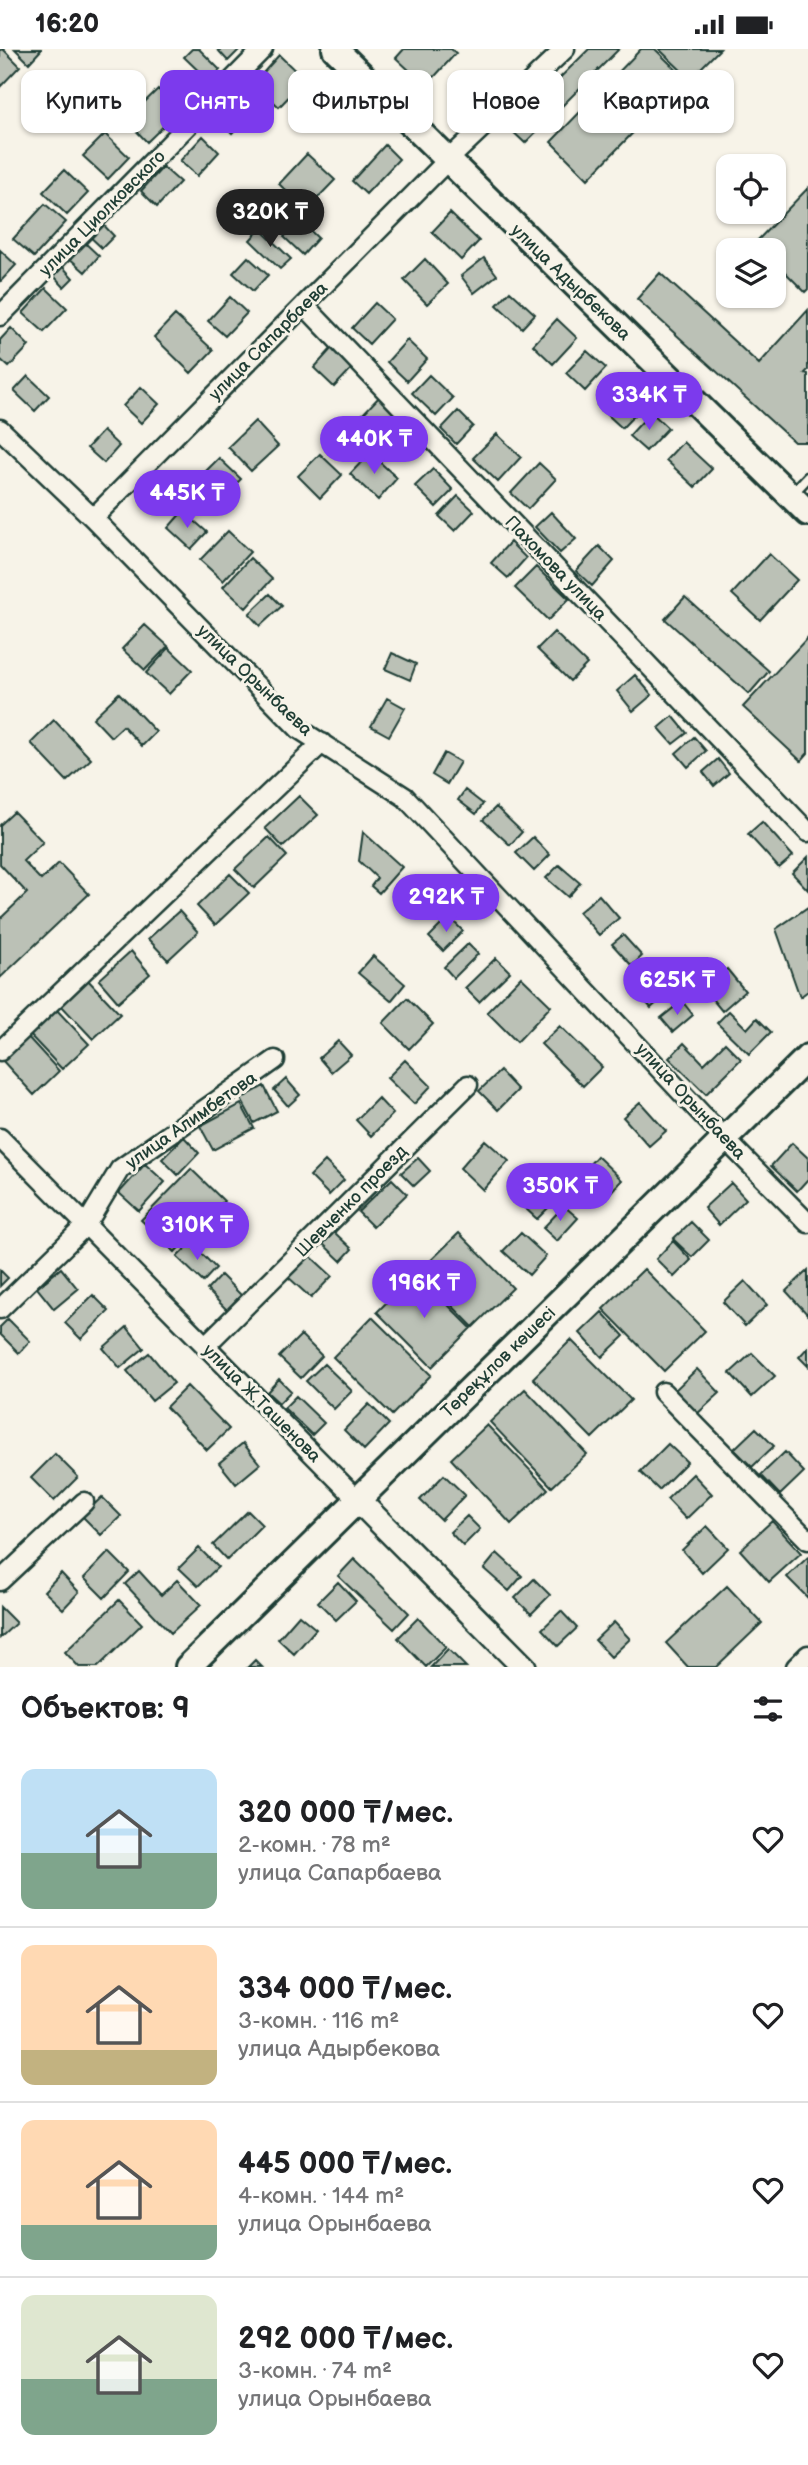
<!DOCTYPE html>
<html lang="ru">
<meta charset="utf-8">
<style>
:root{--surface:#fff;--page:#f2f2f2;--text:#202124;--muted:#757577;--line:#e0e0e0;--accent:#7c3aed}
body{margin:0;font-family:"Balsamiq Sans",sans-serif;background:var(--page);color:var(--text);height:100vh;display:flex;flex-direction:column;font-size:26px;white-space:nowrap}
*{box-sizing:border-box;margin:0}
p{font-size:23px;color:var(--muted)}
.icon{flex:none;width:38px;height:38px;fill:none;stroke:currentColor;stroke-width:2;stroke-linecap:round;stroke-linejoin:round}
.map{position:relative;height:1618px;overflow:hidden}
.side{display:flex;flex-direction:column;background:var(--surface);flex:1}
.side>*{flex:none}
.hud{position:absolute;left:21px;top:21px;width:766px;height:63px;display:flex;gap:14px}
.controls{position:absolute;left:716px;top:105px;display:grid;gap:14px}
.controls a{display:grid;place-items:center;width:70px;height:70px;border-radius:14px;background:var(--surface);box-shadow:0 2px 5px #0004;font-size:35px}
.price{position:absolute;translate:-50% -60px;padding:0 16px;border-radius:24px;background:var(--accent);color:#fff;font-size:23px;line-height:46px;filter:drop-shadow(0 2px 4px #0008)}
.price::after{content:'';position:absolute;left:50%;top:42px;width:21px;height:16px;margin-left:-10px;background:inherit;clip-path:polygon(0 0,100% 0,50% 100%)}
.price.current{background:#222;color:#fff}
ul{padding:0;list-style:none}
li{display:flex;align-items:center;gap:21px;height:175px;padding:0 21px}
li+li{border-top:2px solid var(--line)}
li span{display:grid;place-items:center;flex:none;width:196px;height:140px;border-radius:14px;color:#555}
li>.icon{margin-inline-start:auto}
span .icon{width:84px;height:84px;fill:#fffc;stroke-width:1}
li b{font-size:30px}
h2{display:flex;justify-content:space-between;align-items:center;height:84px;padding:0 21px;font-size:30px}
.tag{padding:0 24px;border-radius:14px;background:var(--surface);box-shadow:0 2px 5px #0004;font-size:24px;line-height:63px}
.tag.current{background:var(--accent);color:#fff}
.status{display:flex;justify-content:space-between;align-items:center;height:49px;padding:0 35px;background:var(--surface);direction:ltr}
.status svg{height:19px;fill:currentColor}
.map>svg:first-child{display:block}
.building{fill:#bbc1b6;stroke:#1f3d34;stroke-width:2}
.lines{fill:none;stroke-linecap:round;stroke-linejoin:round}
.service-casing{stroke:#1f3d34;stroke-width:14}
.minor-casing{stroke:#1f3d34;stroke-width:23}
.tertiary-casing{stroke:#1f3d34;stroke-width:28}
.secondary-casing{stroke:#1f3d34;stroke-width:30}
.service{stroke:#f7f3e8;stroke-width:9}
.minor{stroke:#f7f3e8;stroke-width:18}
.tertiary{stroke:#f7f3e8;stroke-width:23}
.secondary{stroke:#f7f3e8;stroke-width:24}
.labels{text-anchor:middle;stroke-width:6;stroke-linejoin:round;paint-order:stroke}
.street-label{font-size:18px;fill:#1f3d34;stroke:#f7f3e8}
</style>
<div class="status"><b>16:20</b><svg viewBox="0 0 49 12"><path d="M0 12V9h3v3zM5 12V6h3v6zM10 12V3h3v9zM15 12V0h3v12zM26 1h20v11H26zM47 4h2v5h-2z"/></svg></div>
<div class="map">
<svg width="808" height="1618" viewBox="0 0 808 1618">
<rect width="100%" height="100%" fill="#f7f3e8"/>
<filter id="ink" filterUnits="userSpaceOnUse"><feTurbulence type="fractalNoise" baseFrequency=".0143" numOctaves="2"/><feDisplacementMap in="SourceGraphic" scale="14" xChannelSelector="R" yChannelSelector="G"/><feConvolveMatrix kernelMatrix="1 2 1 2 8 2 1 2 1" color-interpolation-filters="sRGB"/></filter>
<g filter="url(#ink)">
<!-- building -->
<path class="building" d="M3,0L20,17L0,38V1Z
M15,0H41V1L29,14Z
M192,0H199L220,21L209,32L184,8Z
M217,0H240L228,12Z
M404,0H451L456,4L426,37L396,9Z
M589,0H619L525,94L509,79Z
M641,0H655L696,40L666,70L656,60L588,130L551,93Z
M659,0H720L690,30Z
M279,6L305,31L279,58L254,34Z
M158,40L179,62L147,93L126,71Z
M236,46L253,62L232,84L215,69Z
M105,85L129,108L108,130L83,107Z
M203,87L219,103L197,127L180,112Z
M385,96L399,110L366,145L352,132Z
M307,105L335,131L306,161L279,135Z
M163,118L180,133L157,158L141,142Z
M64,121L88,144L67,166L43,143Z
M808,139V240L805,243L774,212V201H763L755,194Z
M45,155L66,173L34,208L13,190Z
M450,164L479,192L461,211L432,183Z
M99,171L114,187L102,199L86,184Z
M299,171L318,189L303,206L284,188Z
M260,180L291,210L280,220L250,191Z
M83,192L99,207L85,223L68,208Z
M0,201L16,216L0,233Z
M248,208L268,226L253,242L233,224Z
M484,209L497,226L474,244L461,227Z
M425,210L448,235L427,255L404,231Z
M62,217L73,229L64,238L53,226Z
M660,224L759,315L808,261V321L805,324L808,325V393H794L637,250Z
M46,239L67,259L44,283L23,264Z
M510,242L535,265L522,279L497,256Z
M230,248L247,264L225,287L208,272Z
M375,254L392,270L369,295L352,279Z
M175,266L213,301L191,324L154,288Z
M557,270L577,289L553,315L533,296Z
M11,279L29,297L9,318L0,310V291Z
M407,291L427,310L407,332L387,313Z
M332,299L353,318L334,338L314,319Z
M587,302L606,319L585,342L566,324Z
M429,326L453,349L436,367L412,344Z
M28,327L49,347L35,362L14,342Z
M621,330L646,354L622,379L597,356Z
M141,338L159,355L141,374L123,357Z
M381,346L410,373L390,395L361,367Z
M458,362L473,377L456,395L441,380Z
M651,363L668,379L646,402L629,387Z
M255,372L278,397L251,422L228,398Z
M103,382L119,397L104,414L87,399Z
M497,385L521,408L498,433L473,409Z
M683,393L712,420L695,438L666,411Z
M370,404L397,429L378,451L350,425Z
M320,405L342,426L320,449L298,427Z
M219,409L241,430L223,448L201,427Z
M539,414L556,430L528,460L511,444Z
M433,420L453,441L436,458L415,437Z
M458,447L474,462L455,482L439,467Z
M183,462L207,483L191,500L168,479Z
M551,463L576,490L560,504L535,478Z
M228,482L250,503L223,532L200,511Z
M510,493L526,509L508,529L491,514Z
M599,497L614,512L592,537L576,522Z
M769,505L797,531L760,571L732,545Z
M250,509L272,530L246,559L223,538Z
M536,518L569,550L548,571L515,539Z
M270,545L282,557L260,577L249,565Z
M685,548L769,622L749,645L665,570Z
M145,576L168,597L145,621L122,600Z
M554,583L587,615L570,632L537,600Z
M808,588V704L801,712L743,658Z
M169,599L192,621L169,645L146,624Z
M392,604L416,615L410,631L385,620Z
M635,626L652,646L633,662L617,642Z
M119,644L156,683L142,697L123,677L111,688L93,669Z
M387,649L405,659L389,687L371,677Z
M673,667L687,684L673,695L659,679Z
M54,671L91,710L67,732L31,694Z
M694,688L706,702L688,718L676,704Z
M444,704L460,713L447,735L432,726Z
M718,710L729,724L714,737L703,723Z
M465,741L483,755L476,765L458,751Z
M299,747L318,766L283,798L265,779Z
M496,758L522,783L510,796L483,771Z
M14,763L43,793L23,812L41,831L59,814L89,845L0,929V870L27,844L0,815V776Z
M762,773L793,807L779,819L748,785Z
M363,783L402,818L379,844L371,837L377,829L359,812Z
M269,788L287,807L254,839L235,820Z
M533,788L550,806L534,822L516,804Z
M808,808V841L792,824Z
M559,816L580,834L568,848L546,829Z
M230,825L249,844L215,876L197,857Z
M599,846L619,869L599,886L579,863Z
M808,858V942L800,948L776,880Z
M179,862L198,883L168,911L148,890Z
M449,868L463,882L443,902L429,888Z
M623,886L642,907L632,917L612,895Z
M468,895L478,905L454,929L444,918Z
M131,902L150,925L118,953L99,931Z
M373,907L405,935L391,952L358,924Z
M496,909L510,923L479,953L465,939Z
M664,915L680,933L651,959L635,940Z
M727,920L745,942L722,962L703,939Z
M521,928L551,957L517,993L487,963Z
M86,929L120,965L93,990L59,954Z
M407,949L433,975L409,1000L383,974Z
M682,952L693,966L673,983L661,969Z
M55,959L89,995L62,1020L28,984Z
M729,962L747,980L757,969L771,983L749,1005L717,974Z
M560,977L602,1018L583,1037L541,995Z
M26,986L59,1022L34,1046L1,1010Z
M338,992L351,1006L331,1023L319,1009Z
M684,994L704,1015L725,994L741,1010L706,1045L669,1009Z
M405,1011L431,1037L414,1055L387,1029Z
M500,1022L518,1041L498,1061L479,1042Z
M286,1030L300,1046L288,1057L274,1041Z
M264,1037L277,1062L254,1074L241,1050Z
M378,1049L393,1065L371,1087L356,1071Z
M640,1053L666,1082L649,1097L623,1068Z
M241,1055L254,1079L213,1101L200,1077Z
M184,1088L199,1104L178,1126L162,1110Z
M485,1091L509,1112L483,1141L460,1119Z
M792,1094L808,1109V1130L797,1142L771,1117Z
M597,1107L622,1131L605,1149L580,1126Z
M418,1109L430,1122L414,1137L401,1124Z
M325,1112L344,1131L329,1146L310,1127Z
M145,1115L165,1133L139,1162L119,1144Z
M191,1120L224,1152L194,1183L175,1164L166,1174L185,1192L175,1203L141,1171Z
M529,1128L555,1152L537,1170L512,1147Z
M392,1130L407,1145L373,1178L358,1163Z
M731,1134L746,1150L719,1176L704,1159Z
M564,1157L578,1169L557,1192L543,1179Z
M691,1173L709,1191L692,1208L673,1190Z
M334,1183L352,1200L341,1212L323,1195Z
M459,1184L513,1239L473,1278L419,1223Z
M521,1184L546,1207L529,1226L503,1202Z
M673,1192L691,1211L674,1228L656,1210Z
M191,1194L216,1219L203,1233L177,1208Z
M307,1204L332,1227L311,1249L287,1227Z
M61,1219L78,1240L54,1260L37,1239Z
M644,1220L705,1282L664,1322L603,1260Z
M0,1221L8,1229L0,1237Z
M808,1221V1266L786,1242Z
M416,1224L471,1279L432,1318L377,1263Z
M221,1226L241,1246L227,1261L207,1241Z
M745,1232L767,1256L745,1277L723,1253Z
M93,1246L109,1262L81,1290L65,1274Z
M602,1263L624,1287L602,1308L580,1284Z
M372,1268L431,1326L392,1366L333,1308Z
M8,1270L30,1292L19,1304L0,1285V1278Z
M127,1278L144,1299L120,1319L103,1299Z
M301,1286L322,1307L301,1329L279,1308Z
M571,1291L631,1351L592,1389L533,1329Z
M808,1298V1317L799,1308Z
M149,1304L174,1334L152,1352L127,1322Z
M752,1304L775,1327L752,1348L730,1324Z
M324,1315L352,1342L334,1360L306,1332Z
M697,1320L720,1344L697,1365L675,1341Z
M279,1330L291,1342L279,1354L267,1343Z
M187,1337L229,1380L207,1401L166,1358Z
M525,1340L587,1405L552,1438L490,1373Z
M296,1347L324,1374L312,1386L284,1359Z
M369,1355L389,1375L364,1401L344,1381Z
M487,1376L548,1440L511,1475L451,1410Z
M756,1379L774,1397L752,1418L734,1400Z
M243,1394L260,1415L236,1435L219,1414Z
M668,1395L687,1413L659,1441L640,1423Z
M785,1403L804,1423L780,1446L761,1426Z
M55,1405L78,1428L54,1452L31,1429Z
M693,1425L712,1445L686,1470L667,1450Z
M444,1426L465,1446L441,1471L420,1451Z
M102,1448L121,1467L101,1486L82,1467Z
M248,1462L262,1476L227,1511L213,1496Z
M467,1467L480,1480L463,1497L450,1483Z
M772,1472L801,1504L769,1533L740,1501Z
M707,1477L728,1499L702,1524L682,1501Z
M199,1499L218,1518L198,1537L179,1519Z
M109,1503L129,1523L104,1549L84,1529Z
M497,1504L522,1527L509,1542L484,1520Z
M808,1508V1549L787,1528Z
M354,1510L409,1564L394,1580L338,1527Z
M139,1522L161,1546L177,1531L201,1556L171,1584L125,1535Z
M61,1524L79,1543L63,1560L44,1542Z
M534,1530L550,1546L531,1565L515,1549Z
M338,1533L356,1552L336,1571L318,1553Z
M727,1537L762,1574L716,1618H688L666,1594Z
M119,1551L142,1575L98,1618H79L65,1603Z
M0,1558L16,1574L0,1589Z
M561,1562L577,1579L558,1597L542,1580Z
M299,1566L316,1580L294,1605L278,1590Z
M418,1569L446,1598L426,1618L398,1589Z
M614,1573L630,1590L611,1608L595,1591Z
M448,1600L466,1618H431Z
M255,1611L262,1618H248Z"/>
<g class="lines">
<!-- service casing -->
<g class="service-casing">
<path id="service" d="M791,446L808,428"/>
</g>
<!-- minor casing -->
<g class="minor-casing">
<path id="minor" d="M304,256L808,783
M0,267L263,0
M0,380L93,469L299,680L405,748L725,1090L808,1174
M93,469L447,112L565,0
M0,1002L322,694
M0,1089L358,1451
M0,1260L86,1176L120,1120L275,1011
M205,1297L468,1036
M663,1343L808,1491
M0,1532L84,1453
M796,1618L808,1606"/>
</g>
<!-- tertiary casing -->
<g class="tertiary-casing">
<path id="tertiary" d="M358,1451L524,1618"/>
</g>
<!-- secondary casing -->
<g class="secondary-casing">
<path id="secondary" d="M335,0L808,464
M188,1618L808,1008"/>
</g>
<!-- service -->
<use href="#service" class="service"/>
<!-- minor -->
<use href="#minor" class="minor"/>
<!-- tertiary -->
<use href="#tertiary" class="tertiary"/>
<!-- secondary -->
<use href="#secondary" class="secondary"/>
</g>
</g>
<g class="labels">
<!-- street labels -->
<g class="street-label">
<text transform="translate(102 164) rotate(-45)" y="6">улица Циолковского</text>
<text transform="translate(571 233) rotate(44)" y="6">улица Адырбекова</text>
<text transform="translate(268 292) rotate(-45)" y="6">улица Сапарбаева</text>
<text transform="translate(556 519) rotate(46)" y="6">Пахомова улица</text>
<text transform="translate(255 631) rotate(44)" y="6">улица Орынбаева</text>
<text transform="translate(691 1052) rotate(47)" y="6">улица Орынбаева</text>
<text transform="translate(191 1071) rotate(-35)" y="6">улица Алимбетова</text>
<text transform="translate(351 1152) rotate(-45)" y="6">Шевченко проезд</text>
<text transform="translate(498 1313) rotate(-44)" y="6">Төреқұлов көшесі</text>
<text transform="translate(262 1354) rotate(45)" y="6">улица Ж.Ташенова</text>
</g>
</g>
</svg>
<div class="controls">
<a><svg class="icon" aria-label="locate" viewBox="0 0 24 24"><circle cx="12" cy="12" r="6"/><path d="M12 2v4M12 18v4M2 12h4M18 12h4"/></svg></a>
<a><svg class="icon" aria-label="layers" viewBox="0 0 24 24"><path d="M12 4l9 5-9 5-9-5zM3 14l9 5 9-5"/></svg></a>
</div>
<b class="price current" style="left:270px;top:200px">320K ₸</b>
<b class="price" style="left:649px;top:383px">334K ₸</b>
<b class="price" style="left:374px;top:427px">440K ₸</b>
<b class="price" style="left:187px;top:481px">445K ₸</b>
<b class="price" style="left:446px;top:885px">292K ₸</b>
<b class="price" style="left:677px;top:968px">625K ₸</b>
<b class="price" style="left:560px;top:1174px">350K ₸</b>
<b class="price" style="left:197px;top:1213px">310K ₸</b>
<b class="price" style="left:424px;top:1271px">196K ₸</b>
<div class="hud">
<a class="tag">Купить</a>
<a class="tag current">Снять</a>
<a class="tag">Фильтры</a>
<a class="tag">Новое</a>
<a class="tag">Квартира</a>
</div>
</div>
<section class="side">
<h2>Объектов: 9<svg class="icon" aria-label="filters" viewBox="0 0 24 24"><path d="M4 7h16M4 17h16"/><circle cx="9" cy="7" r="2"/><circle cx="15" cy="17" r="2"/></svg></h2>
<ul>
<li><span style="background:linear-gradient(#bfe0f5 60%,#7fa58c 0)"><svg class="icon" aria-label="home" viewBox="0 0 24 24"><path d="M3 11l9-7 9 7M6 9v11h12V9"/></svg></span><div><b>320 000 ₸/мес.</b><p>2-комн. · 78 m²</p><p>улица Сапарбаева</p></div><svg class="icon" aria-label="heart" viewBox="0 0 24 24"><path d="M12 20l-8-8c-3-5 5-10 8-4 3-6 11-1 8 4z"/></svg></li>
<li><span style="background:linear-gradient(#ffd9b3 75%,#c2b280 0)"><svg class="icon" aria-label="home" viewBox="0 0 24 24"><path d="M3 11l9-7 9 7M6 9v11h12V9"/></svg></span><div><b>334 000 ₸/мес.</b><p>3-комн. · 116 m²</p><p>улица Адырбекова</p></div><svg class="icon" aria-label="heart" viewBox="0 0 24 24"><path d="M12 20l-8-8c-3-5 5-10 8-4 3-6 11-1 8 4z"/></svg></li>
<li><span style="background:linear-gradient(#ffd9b3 75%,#7fa58c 0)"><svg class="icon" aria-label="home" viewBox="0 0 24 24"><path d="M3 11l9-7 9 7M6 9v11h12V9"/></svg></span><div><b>445 000 ₸/мес.</b><p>4-комн. · 144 m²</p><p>улица Орынбаева</p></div><svg class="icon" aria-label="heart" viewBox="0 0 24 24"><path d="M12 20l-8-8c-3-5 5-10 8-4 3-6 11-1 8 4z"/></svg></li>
<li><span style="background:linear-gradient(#dfe7d0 60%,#7fa58c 0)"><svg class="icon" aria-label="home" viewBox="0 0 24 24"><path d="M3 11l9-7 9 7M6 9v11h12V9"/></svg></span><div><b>292 000 ₸/мес.</b><p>3-комн. · 74 m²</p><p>улица Орынбаева</p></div><svg class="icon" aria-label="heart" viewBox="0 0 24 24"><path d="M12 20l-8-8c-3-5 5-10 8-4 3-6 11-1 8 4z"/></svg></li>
</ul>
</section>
